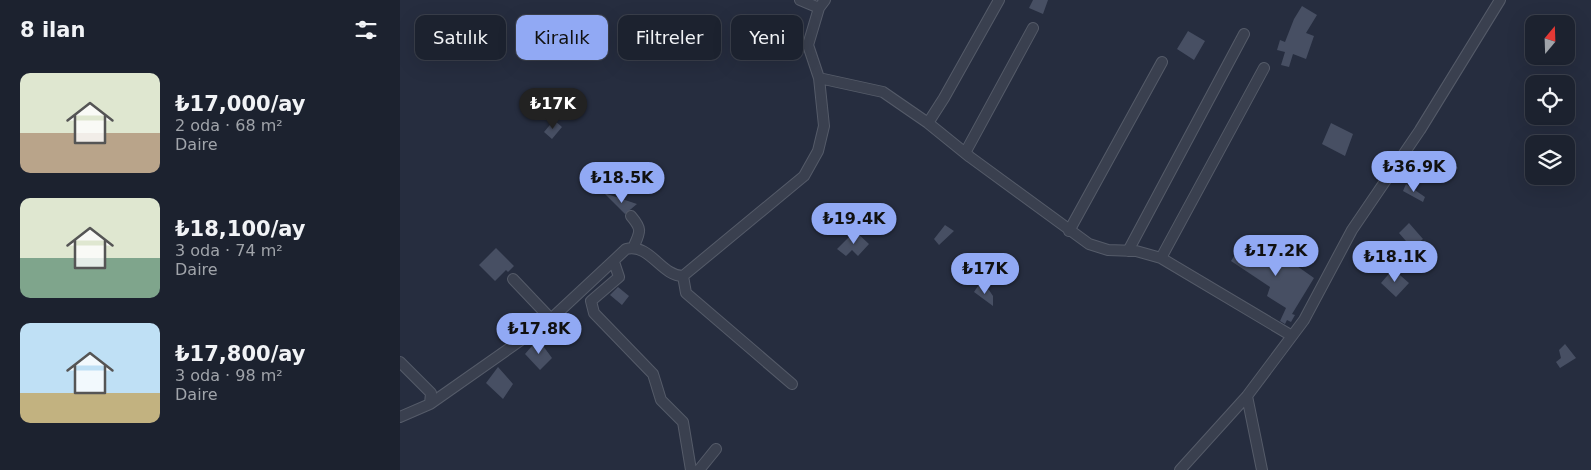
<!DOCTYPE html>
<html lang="tr">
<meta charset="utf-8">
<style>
:root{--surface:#1c222f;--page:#252a37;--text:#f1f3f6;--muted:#a0a4aa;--line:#3a3f4b;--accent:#91a9f4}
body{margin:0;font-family:"DejaVu Sans",sans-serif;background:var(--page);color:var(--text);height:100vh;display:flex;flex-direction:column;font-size:19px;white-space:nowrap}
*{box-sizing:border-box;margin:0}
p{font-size:16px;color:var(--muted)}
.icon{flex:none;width:28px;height:28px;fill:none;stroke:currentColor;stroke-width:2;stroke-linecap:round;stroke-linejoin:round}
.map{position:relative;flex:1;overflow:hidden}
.details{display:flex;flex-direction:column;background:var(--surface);width:400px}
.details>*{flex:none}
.top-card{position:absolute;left:15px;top:15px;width:475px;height:45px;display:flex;gap:10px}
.needle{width:32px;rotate:19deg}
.fabs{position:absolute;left:1125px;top:15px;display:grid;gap:10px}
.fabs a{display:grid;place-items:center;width:50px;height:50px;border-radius:10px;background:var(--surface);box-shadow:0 5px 20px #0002,0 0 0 1px var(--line);font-size:25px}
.price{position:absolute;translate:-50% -42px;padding:0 11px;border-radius:18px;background:var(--accent);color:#111;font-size:16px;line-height:32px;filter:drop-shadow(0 1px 2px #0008)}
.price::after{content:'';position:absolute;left:50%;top:30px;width:15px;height:11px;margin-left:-8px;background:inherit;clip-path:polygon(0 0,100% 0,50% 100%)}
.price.selected{background:#222;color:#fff}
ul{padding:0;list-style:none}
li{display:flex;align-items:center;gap:15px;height:125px;padding:0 20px}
li span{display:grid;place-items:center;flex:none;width:140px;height:100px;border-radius:10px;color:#555}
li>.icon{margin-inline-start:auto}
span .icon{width:60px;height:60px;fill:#fffc;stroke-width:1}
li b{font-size:21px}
h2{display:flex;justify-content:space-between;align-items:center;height:60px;padding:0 20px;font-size:21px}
.tag{padding:0 18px;border-radius:10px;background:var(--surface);box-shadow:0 5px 20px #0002,0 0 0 1px var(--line);font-size:18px;line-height:45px}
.tag.selected{background:var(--accent);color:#111}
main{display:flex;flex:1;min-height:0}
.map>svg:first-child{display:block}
.building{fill:#474f63}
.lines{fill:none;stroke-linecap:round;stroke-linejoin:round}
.minor-casing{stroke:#555b69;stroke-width:12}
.minor{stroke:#3a404f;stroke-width:10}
</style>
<main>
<section class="details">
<h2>8 ilan<svg class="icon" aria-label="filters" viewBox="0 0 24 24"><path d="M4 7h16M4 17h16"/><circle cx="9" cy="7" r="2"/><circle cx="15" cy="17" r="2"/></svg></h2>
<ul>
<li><span style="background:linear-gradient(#dfe7d0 60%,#b9a48a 0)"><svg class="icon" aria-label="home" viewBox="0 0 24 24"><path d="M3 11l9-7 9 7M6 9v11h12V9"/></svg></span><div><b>₺17,000/ay</b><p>2 oda · 68 m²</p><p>Daire</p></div></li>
<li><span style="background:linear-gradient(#dfe7d0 60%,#7fa58c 0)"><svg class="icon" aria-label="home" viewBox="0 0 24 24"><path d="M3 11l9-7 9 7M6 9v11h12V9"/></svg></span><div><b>₺18,100/ay</b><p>3 oda · 74 m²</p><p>Daire</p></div></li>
<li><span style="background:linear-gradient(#bfe0f5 70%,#c2b280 0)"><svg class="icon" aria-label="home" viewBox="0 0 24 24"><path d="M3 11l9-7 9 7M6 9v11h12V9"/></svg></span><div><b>₺17,800/ay</b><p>3 oda · 98 m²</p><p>Daire</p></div></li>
</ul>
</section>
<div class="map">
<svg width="1191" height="470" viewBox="0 0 1191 470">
<rect width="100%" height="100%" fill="#262d3f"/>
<!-- building -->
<path class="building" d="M633,0H648L643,14L629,8Z
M902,6L917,15L906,33L914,36L906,59L893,54L889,67L881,65L885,52L877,50L880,40L885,42L894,19Z
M788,31L805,41L794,60L777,49Z
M154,120L162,127L152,139L144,132Z
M931,123L953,134L945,156L922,144Z
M1049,159L1058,168L1046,179L1038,171Z
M198,164L212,176L201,191L185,176Z
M1006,184L1025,197L1023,202L1003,191Z
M204,193L237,204L225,214Z
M426,211L433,220L421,230L413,223Z
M1009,223L1023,239L1012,248L999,233Z
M545,225L554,231L539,245L534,239Z
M455,231L469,244L458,256L452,250L446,256L437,249Z
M842,244L865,258L870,247L914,278L892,314L895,315L891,322L887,320L885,324L880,321L886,308L867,296L870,287L831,261Z
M96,248L114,266L108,272L106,270L95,281L79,265Z
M993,269L1009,283L996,297L981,283Z
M578,286L589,290L593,296V306L574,292Z
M218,287L229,296L222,305L210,295Z
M138,339L152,358L140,370L125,354Z
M1165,344L1176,358L1160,368L1156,362L1161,358L1159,350Z
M98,367L113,384L103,399L86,383Z"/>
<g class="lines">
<!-- minor casing -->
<g class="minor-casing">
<path id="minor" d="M400,0L419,8
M419,78L483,92L528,123L570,157L689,244L708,250L736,251L761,258L892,336
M528,123L544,98L599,0
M565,153L633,28
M231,216C243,230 240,232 233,248
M669,231L762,62
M728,251L844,34
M761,258L864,68
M214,262L219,277L191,301L194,313L253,374L261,400L283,422L291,470
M283,276L286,293L392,384
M113,279L151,319
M0,362L31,393L30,404
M847,396L862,470
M0,417L30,404L151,319L226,249C250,243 261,276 283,276L404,176L418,151L424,126L419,78L408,45L419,8L425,0
M299,470L316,449
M780,470L847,396L904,320L952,230L1020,130L1100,0"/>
</g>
<!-- minor -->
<use href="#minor" class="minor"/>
</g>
</svg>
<div class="fabs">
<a><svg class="needle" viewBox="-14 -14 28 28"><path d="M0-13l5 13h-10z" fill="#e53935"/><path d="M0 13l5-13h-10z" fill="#a0a4aa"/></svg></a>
<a><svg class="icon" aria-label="locate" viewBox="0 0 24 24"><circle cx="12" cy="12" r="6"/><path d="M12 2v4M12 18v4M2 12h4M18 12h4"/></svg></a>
<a><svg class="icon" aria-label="layers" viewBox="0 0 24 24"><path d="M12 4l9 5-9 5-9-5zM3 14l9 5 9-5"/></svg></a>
</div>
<b class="price selected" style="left:153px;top:130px">₺17K</b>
<b class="price" style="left:1014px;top:193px">₺36.9K</b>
<b class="price" style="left:222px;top:204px">₺18.5K</b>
<b class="price" style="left:454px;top:245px">₺19.4K</b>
<b class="price" style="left:876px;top:277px">₺17.2K</b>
<b class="price" style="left:995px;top:283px">₺18.1K</b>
<b class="price" style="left:585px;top:295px">₺17K</b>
<b class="price" style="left:139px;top:355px">₺17.8K</b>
<div class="top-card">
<a class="tag">Satılık</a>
<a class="tag selected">Kiralık</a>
<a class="tag">Filtreler</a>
<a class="tag">Yeni</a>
</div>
</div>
</main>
